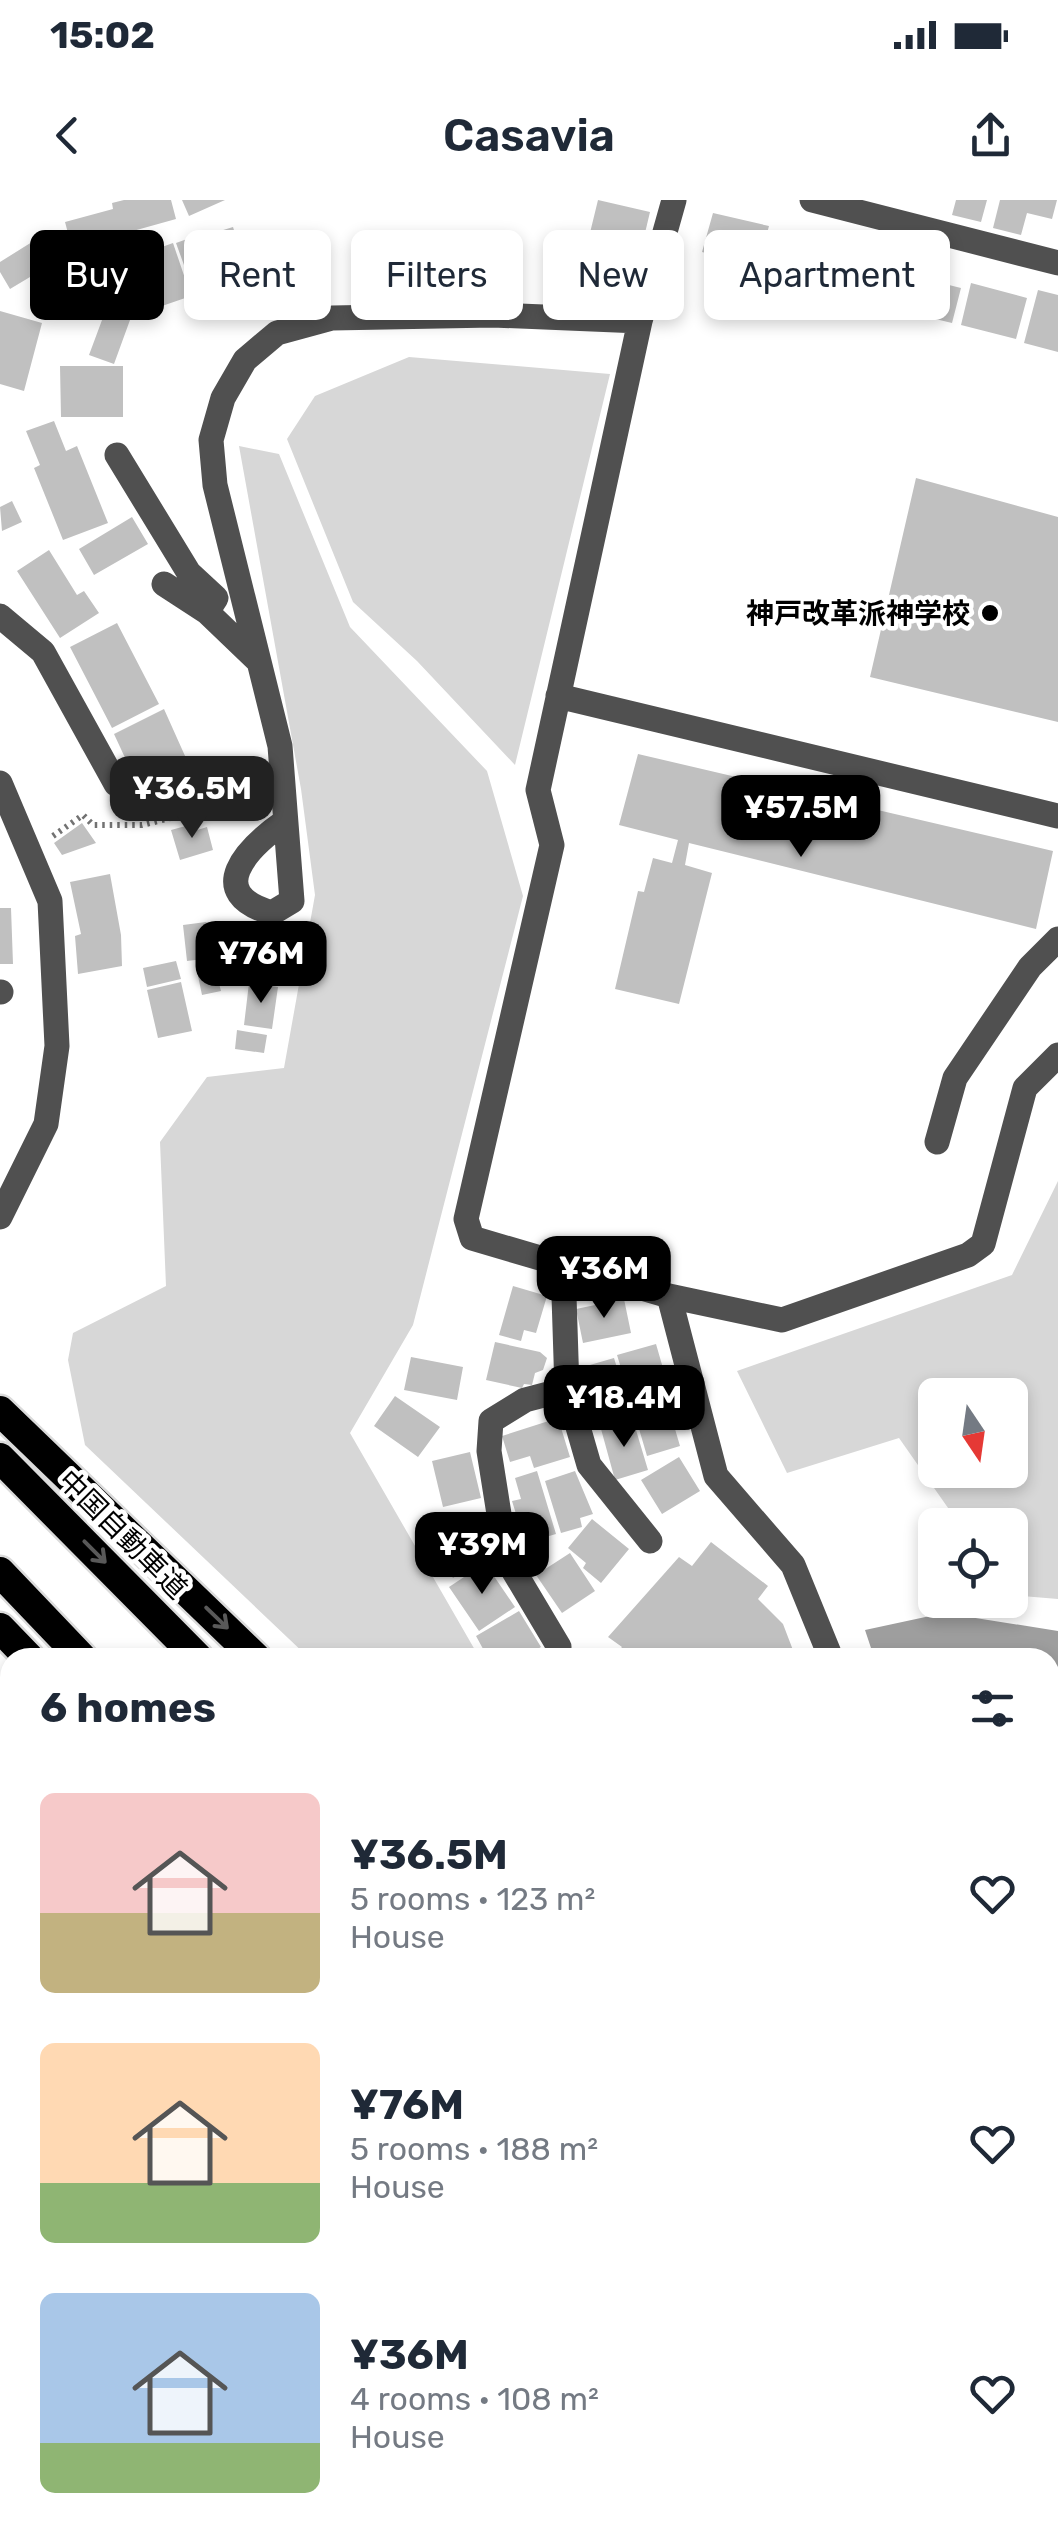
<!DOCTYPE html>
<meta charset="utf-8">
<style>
:root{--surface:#fff;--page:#f2f2f3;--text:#1f2937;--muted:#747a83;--accent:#000}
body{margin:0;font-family:Rubik,"Noto Sans JP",sans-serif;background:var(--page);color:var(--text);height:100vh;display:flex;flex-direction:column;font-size:38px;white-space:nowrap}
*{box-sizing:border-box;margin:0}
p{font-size:32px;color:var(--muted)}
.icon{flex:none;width:55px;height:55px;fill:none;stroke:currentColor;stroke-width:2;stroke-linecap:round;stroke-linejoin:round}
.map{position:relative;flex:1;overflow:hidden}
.panel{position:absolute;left:0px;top:1448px;width:1060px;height:892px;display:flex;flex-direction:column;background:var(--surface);border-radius:30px 30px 0 0;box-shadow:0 5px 15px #0003}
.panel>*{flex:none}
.hud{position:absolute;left:30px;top:30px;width:1000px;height:90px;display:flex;gap:20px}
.needle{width:65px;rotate:167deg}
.tools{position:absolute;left:918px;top:1178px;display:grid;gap:20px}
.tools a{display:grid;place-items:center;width:110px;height:110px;border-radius:15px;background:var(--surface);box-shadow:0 5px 15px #0003;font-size:50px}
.price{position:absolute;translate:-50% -85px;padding:0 22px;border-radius:20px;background:var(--accent);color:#fff;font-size:32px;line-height:65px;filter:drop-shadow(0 2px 5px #0008)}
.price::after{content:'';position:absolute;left:50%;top:60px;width:30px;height:22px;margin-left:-15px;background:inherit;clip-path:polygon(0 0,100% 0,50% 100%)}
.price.active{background:#222;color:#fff}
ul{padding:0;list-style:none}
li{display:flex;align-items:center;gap:30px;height:250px;padding:0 40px}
li span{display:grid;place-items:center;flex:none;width:280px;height:200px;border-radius:15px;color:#555}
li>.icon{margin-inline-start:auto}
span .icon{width:120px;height:120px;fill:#fffc;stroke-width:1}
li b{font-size:42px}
h2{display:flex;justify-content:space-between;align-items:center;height:120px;padding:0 40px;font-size:42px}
.pill{padding:0 35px;border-radius:15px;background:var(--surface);box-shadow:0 5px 15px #0003;font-size:35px;line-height:90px}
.pill.active{background:var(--accent);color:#fff}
.status{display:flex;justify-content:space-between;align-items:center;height:70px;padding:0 50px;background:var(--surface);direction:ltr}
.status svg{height:28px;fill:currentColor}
header{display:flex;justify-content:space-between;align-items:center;height:130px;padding:0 40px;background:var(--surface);font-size:45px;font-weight:600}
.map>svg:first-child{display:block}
.green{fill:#d7d7d7;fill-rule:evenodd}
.water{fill:#9e9e9e}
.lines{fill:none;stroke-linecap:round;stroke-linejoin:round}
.stream{stroke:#9e9e9e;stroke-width:11}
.building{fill:#c0c0c0}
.highway-casing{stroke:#dbdbdb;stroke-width:35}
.path{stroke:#727272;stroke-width:6;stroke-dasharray:2.5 5;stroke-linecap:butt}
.minor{stroke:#505050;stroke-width:25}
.highway{stroke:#000;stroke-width:30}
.rail{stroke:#000;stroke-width:8;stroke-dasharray:15 5 2.5 5;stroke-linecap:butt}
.oneway{stroke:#595959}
.poi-dot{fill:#000;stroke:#fff;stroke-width:4}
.labels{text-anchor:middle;stroke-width:9;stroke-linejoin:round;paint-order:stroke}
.poi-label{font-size:28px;font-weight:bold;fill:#000;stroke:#fff;text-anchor:end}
.street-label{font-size:28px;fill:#000;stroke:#fff}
</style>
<div class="status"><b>15:02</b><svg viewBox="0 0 49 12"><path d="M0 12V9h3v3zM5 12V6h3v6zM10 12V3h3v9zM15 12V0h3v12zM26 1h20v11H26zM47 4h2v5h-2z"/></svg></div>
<header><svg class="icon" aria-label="back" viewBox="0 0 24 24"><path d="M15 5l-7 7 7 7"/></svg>Casavia<svg class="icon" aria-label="share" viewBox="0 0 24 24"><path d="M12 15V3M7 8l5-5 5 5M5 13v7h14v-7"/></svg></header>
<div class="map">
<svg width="1058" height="2339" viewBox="0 0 1058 2339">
<rect width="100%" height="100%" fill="#fff"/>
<!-- green -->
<path class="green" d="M409,157L610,174L515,565L417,461L353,402L287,239L315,196Z
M239,246L279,254L350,427L487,571L523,696L413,1125L350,1233L479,1457H308L85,1245L68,1160L73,1133L166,1086L160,942L207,877L284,868L315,695L301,589Z
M1058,981V1399L1010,1395V1325H960L899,1238L787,1273L737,1171L1012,1075ZM935,1195H1010V1270H935Z
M0,1692L10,1703V1849L0,1800Z
M1050,1999L1058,2002V2168L1050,2159Z"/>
<!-- water -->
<path class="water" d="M944,1413L1058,1431V1907L1050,1904V1458L874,1457L865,1430Z"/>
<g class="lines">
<!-- stream -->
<path class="stream" d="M632,2339L638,2334"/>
</g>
<!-- building -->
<path class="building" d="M124,0H171L176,19L72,48L65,22L113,9L112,3Z
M182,0H225L189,16Z
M598,0L650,12L640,54L588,41Z
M956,0H987L981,22L952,15Z
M1000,0H1057L1052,19L1027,13L1021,35L993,28Z
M713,13L769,26L758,67L702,52Z
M233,27L244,62L219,70L207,35Z
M201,34L217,81L193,90L176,43Z
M776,36L834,51L822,95L765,80Z
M40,37L55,62L10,89L0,72V62Z
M173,43L191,96L133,116L115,64Z
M589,46L632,57L621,98L578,87Z
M842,52L898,66L887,110L831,96Z
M910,62L937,68L933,81L961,88L952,123L898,110Z
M971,83L1027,98L1016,139L961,125Z
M1038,90L1058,95V152L1024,143Z
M0,111L42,123L24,191L0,184Z
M105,112L130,120L114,164L89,155Z
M60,166H123V217H61Z
M54,221L66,251L77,246L108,323L63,340L34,268L40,265L26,231Z
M916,278L1058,317V522L870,477Z
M12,301L22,322L2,331L0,307Z
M132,317L148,344L94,375L79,349Z
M49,350L77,395L84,391L99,413L60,438L17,371Z
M117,423L159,504L112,528L70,447Z
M164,509L194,576L186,579L197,599L160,614L153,600L146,603L114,534Z
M638,554L1053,651L1036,729L689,643L685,665L712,673L679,804L615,789L638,691L644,692L653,658L672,663L678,640L619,625Z
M82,623L96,643L62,655L54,643Z
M193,624L194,631L207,627L213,650L180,660L171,630Z
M110,674L121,735L122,766L78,774L75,736L81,734L70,682Z
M0,708H11L13,764H0Z
M206,722L216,729L220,757L187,761L183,725Z
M176,761L181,779L147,787L143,768Z
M215,768L221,791L202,795L197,771Z
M181,782L192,831L158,838L147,790Z
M249,783L278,787L272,829L244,825Z
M237,830L267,835L264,853L235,849Z
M513,1086L547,1096L536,1133L524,1130L521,1141L499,1135Z
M624,1099L631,1133L583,1143L576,1109Z
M495,1142L540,1152L547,1158L543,1170L535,1173L532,1185L524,1184L522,1188L486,1180Z
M656,1144L669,1189L631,1200L617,1155Z
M411,1157L463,1167L457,1200L404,1190Z
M614,1158L628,1203L589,1214L576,1169Z
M665,1195L680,1246L647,1256L632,1205Z
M395,1196L440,1227L418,1257L374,1226Z
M558,1218L570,1257L534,1268L530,1256L510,1262L502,1236Z
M633,1220L648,1270L615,1280L601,1229Z
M470,1252L481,1298L443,1307L432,1261Z
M679,1257L700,1291L662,1314L641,1280Z
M537,1271L556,1334L525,1343L512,1301L521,1299L515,1278Z
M575,1271L593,1314L580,1318L582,1327L561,1333L545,1281Z
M468,1318L491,1353L453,1378L430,1342Z
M592,1319L629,1349L601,1383L583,1368L586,1363L568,1348Z
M711,1342L768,1386L758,1399L783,1424L796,1458H736L726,1450L718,1458H613L622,1447L608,1437L679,1357L692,1366Z
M570,1353L595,1391L562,1413L536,1375Z
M485,1363L515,1407L479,1431L449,1387Z
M519,1411L541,1447L523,1458H488L476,1436Z
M266,2330H360L338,2339H270Z"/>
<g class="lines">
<!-- highway casing -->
<g class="highway-casing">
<path id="highway" d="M0,1211L256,1458
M0,1258L198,1458
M0,1372L82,1458
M0,1428L29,1458
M754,2330L760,2339
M846,2330L853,2339
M958,2330L965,2339
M1029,2330L1037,2339"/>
</g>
<!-- path -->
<path class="path" d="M53,636L83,615L93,625H142L183,615L244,614
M0,1890L10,1886"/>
<!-- minor -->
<path class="minor" d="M812,0L1058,63
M640,121L538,590L552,645L466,1019L472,1038L669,1096L782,1120L968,1055L983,1044L1025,888L1058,855
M117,255L189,373L216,398L207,412
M164,384L207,412L256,459
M0,416L43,452L116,584
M558,496L1058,616
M0,583L50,701L57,846L46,924L0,1017
M284,622C247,648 203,693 272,713L292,701L280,546L215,285L211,240L223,198L245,160L277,133L332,118L493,115L640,121L674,0
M0,792H1
M937,942L955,878L1030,767L1058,739
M563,1065L567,1189L589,1265L650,1341
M669,1096L716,1276L793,1365L831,1458
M559,1447L506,1358L489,1251L491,1221L525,1200L567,1189
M0,1642L10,1671
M1050,2189L1058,2198
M560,2330L567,2339
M599,2339L609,2330"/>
<!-- highway -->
<use href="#highway" class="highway"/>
<!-- rail -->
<path class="rail" d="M0,1901L10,1945
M92,2330L94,2339"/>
</g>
<!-- one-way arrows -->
<defs><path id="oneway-shaft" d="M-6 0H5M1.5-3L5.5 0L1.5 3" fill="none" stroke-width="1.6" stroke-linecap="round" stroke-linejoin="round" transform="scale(2.5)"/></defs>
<g class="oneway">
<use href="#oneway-shaft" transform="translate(95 1352) rotate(45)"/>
<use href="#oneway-shaft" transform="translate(217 1418) rotate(44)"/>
</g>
<!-- markers -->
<circle class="poi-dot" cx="990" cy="413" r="10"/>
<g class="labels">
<!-- poi labels -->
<g class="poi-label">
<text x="970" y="423">神戸改革派神学校</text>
</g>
<!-- street labels -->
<g class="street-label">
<text transform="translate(123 1334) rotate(45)" y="10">中国自動車道</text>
</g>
</g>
</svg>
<div class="tools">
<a><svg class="needle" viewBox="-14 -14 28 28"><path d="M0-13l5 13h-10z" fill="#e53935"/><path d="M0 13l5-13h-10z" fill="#747a83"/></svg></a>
<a><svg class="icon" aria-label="locate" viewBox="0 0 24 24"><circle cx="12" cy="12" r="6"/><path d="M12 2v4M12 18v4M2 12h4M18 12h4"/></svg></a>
</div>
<b class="price active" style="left:192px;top:641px">¥36.5M</b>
<b class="price" style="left:801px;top:660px">¥57.5M</b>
<b class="price" style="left:261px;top:806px">¥76M</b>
<b class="price" style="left:604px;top:1121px">¥36M</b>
<b class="price" style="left:624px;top:1250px">¥18.4M</b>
<b class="price" style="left:482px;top:1397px">¥39M</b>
<div class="hud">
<a class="pill active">Buy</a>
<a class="pill">Rent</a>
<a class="pill">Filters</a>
<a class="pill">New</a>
<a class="pill">Apartment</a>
</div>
<section class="panel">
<h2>6 homes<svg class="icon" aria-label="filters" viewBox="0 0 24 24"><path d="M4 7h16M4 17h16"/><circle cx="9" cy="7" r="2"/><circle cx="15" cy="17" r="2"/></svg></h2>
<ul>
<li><span style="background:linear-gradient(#f6c9c9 60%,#c2b280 0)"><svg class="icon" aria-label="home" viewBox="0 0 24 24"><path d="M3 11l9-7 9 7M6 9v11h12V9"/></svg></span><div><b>¥36.5M</b><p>5 rooms · 123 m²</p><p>House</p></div><svg class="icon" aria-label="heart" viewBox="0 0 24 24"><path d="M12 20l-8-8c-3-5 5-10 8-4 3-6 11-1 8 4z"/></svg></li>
<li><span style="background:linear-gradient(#ffd9b3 70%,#8fb573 0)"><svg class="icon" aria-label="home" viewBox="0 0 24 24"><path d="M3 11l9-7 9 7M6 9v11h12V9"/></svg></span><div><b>¥76M</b><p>5 rooms · 188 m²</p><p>House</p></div><svg class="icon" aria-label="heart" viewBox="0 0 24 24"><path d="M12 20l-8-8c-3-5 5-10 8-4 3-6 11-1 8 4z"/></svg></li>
<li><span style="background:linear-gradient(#a9c7e8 75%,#8fb573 0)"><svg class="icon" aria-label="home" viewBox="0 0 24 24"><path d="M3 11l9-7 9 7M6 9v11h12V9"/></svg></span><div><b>¥36M</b><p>4 rooms · 108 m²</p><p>House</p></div><svg class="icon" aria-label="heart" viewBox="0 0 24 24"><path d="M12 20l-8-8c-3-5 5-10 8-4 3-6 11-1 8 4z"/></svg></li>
</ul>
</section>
</div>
